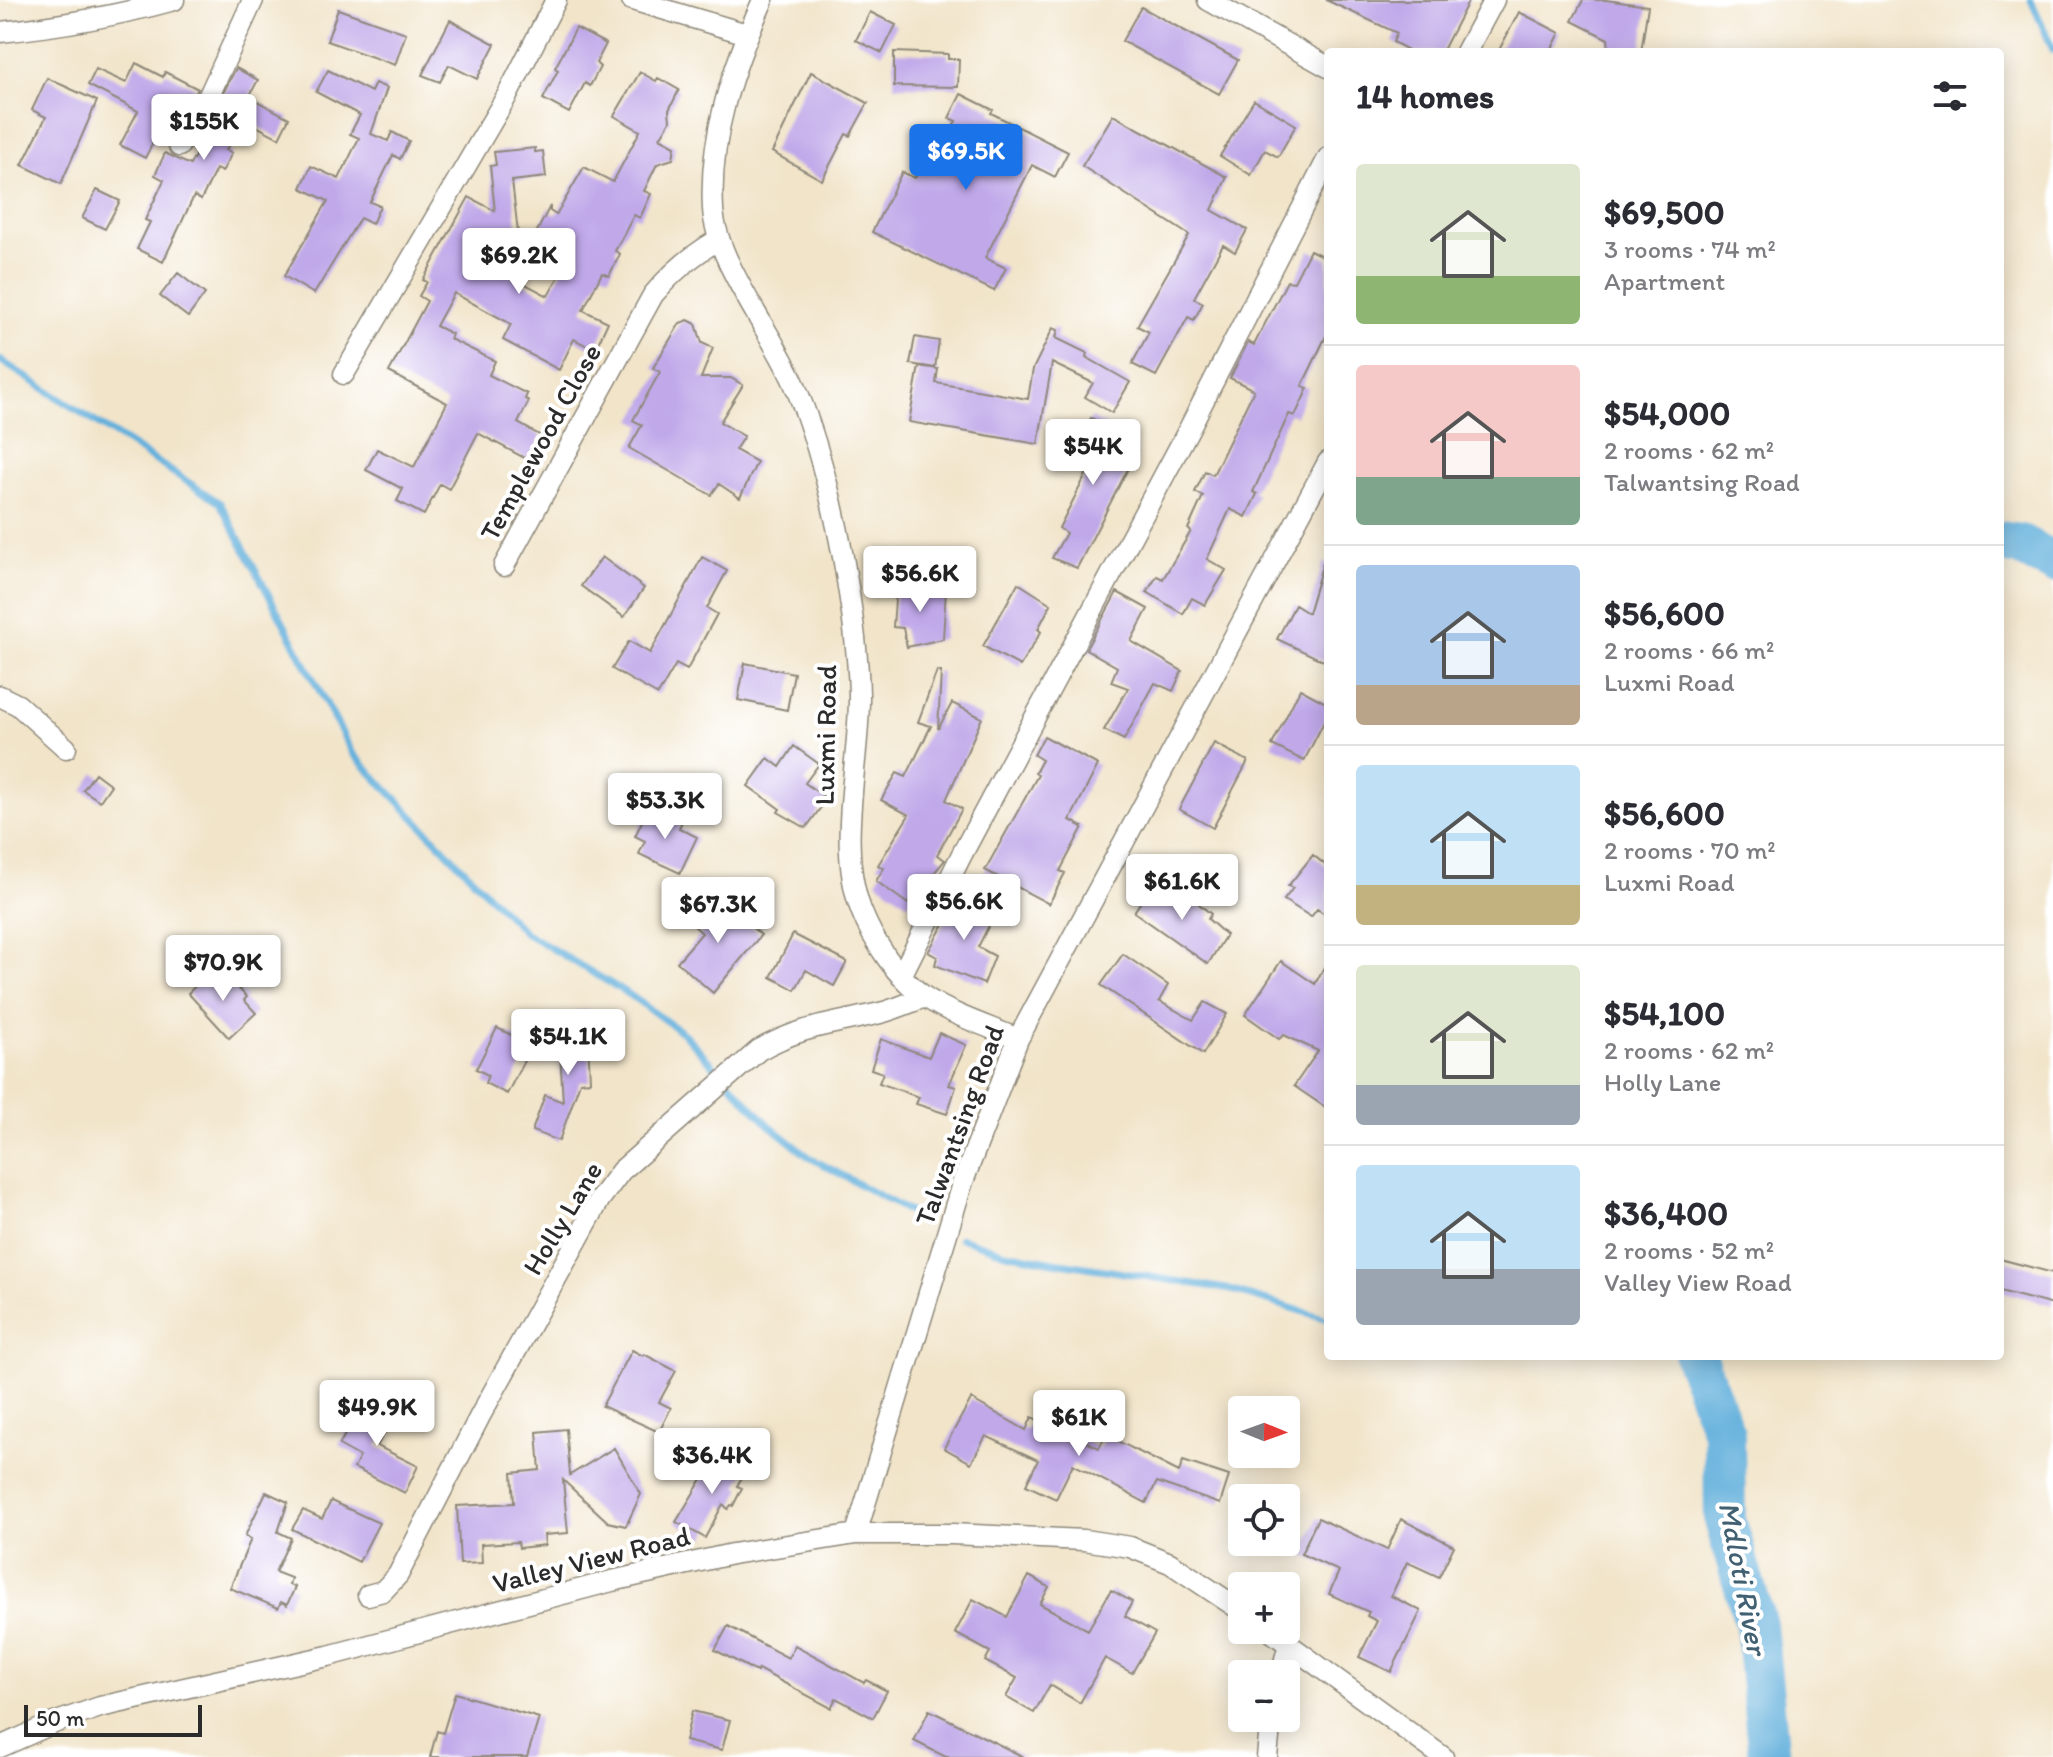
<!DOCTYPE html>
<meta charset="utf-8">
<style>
:root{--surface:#fff;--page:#f7f7f7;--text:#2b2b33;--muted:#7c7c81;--line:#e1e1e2;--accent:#1a73e8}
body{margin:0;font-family:Itim,sans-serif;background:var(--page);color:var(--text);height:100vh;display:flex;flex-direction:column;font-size:30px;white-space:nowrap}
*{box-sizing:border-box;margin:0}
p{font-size:26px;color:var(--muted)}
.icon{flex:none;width:44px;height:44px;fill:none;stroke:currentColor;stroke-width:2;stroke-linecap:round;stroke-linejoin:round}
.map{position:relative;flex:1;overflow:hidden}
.panel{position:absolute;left:1324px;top:48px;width:680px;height:1312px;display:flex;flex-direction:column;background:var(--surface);border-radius:8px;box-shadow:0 4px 20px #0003}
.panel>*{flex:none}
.needle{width:52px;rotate:91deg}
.tools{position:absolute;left:1228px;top:1396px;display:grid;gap:16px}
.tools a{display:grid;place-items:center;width:72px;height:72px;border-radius:8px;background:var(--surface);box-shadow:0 4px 20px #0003;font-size:40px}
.scale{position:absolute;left:24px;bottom:20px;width:178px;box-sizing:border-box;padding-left:8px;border:4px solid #2b2b2b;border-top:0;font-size:22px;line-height:28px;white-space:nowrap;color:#2b2b2b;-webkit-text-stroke:6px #fff;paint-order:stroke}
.price{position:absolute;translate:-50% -68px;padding:0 18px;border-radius:8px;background:#fff;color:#222;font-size:26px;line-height:52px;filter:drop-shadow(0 2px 4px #0008)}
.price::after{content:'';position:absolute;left:50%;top:48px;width:24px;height:18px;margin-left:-12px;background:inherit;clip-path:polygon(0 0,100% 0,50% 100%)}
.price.current{background:var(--accent);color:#fff}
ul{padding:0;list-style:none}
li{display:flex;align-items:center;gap:24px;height:200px;padding:0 32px}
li+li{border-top:2px solid var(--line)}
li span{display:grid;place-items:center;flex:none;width:224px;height:160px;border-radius:8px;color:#555}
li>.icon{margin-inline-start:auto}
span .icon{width:96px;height:96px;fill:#fffc;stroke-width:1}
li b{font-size:34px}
h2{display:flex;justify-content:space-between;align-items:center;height:96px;padding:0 32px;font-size:34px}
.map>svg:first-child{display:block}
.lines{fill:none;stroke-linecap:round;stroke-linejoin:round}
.stream{stroke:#63b0dc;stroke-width:7}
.river{stroke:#63b0dc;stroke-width:42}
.building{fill:#c0a8e9}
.minor-casing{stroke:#8e887a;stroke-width:23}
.minor{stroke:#fff;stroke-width:20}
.labels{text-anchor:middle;stroke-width:8;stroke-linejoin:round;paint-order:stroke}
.street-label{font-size:28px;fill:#2b2b2b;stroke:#fff}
.water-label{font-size:30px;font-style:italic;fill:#416072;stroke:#fff}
</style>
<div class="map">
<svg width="2053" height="1757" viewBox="0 0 2053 1757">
<rect width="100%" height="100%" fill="#fff"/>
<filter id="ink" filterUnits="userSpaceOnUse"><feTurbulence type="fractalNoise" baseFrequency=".0125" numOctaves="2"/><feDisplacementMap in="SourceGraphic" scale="16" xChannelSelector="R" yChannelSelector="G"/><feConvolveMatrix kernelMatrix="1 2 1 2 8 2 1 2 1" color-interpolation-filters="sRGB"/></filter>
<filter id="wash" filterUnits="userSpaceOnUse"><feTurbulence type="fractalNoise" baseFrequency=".006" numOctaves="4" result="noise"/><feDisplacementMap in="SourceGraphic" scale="32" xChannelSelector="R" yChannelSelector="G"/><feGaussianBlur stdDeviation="1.8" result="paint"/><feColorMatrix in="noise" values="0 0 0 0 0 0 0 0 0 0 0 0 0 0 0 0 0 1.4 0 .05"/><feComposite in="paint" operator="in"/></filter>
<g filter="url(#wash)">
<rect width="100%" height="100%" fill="#f1e4c9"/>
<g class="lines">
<!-- stream -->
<path class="stream" d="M2031,0L2053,50
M0,360L220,503L353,754L524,932L630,995L684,1034L769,1125L809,1157L913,1214
M960,1238L1006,1253L1054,1262L1227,1289L1328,1319"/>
<!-- river -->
<path class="river" d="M2000,542L2020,545L2053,562
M1695,1356L1724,1434L1725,1520L1756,1625L1769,1757"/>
</g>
<g id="blocks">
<!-- building -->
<path class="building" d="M1326,0H1469L1442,52H1412L1393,42L1397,33Z
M1583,0H1606L1648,6L1641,52H1609L1608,39L1572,21Z
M1141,7L1238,60L1219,94L1122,41Z
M338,9L406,33L395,65L327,41Z
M870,12L896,25L882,53L856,40Z
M1519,12L1560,33L1550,52H1498Z
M450,20L495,44L477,79L449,65L440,82L422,75Z
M576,28L606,44L596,63L600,67L590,86L585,83L569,113L543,99L558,70L555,68Z
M894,52L948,54V59H959L958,87L894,86Z
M136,63L163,77L165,72L198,89L182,116L170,110L145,158L120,145L138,111L88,85L96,69L126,83Z
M236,68L258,80L249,97L289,118L279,138L243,119L226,150L232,153L222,172L216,169L201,200L194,196L163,262L137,249L150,222L145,220L164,180L155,175L165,153L190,165L209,130L205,128Z
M328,70L371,92L375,83L387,88L371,134L388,141L392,132L409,141L400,159L393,155L370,202L380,206L372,224L360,218L314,294L284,276L328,201L301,188L311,166L339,179L359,138L350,134L360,115L316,92Z
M640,72L656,81L658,78L679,90L669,110L670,121L660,138L675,146L673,159L657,164L644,191L651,194L640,218L634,215L615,251L620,254L609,276L602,273L583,310L608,322L595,350L574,339L559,370L503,340L511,324L454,293L436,326L452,334L450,339L495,361L489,375L527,394L525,399L529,401L518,423L541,436L528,460L478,433L449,489L440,484L424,515L397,501L403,489L366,470L377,449L414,467L447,403L389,372L427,301L419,296L427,282L423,280L469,197L495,211L490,166L496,165L494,152L535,148V152L543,151L546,177L512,181L520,250L506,274L548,296L567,262L531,243L550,206V211L556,215L584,167L613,182L640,131L614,116Z
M811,72L868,103L850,136L846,134L822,180L772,152Z
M47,78L97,101L61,184L22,165L46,117L32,110Z
M961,94L993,110L991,113L1068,152L1055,177L1032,165L985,258L1006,268L994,291L872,232L902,172L915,178L928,155L935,159L956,121L949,118Z
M1254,100L1296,125L1278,157L1265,150L1251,175L1220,156Z
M1113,115L1227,177L1212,210L1247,230L1235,252L1223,245L1194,298L1203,303L1194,320L1188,317L1156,376L1132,364L1149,332L1137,326L1189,235L1082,166Z
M97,190L120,201L105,229L82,218Z
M1310,250L1328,259V332L1302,386L1308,388L1295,416L1289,414L1253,492L1257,494L1246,517L1230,509L1207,559L1226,570L1205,605L1192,598L1183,614L1147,592L1157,576L1163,579L1191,531L1188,529L1203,496L1195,492L1205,471L1213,475L1254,390L1230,378L1248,342L1254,345L1287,281L1294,282Z
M178,273L205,294L188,317L160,296Z
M688,320L696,324L702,343L713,348L701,378H731L743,385L720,422L744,436L735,450L757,462L740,498L719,484L711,495L629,448L642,425L633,420L660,372L653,368L680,323Z
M1053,328L1058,330L1056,338L1087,353L1086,357L1130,382L1112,413L1085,397L1093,383L1052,363L1038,444L909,422L919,366L938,369L936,383L1028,399L1033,369Z
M915,337L939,341L935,368L910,364Z
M1091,418L1130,437L1126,448L1137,451L1077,568L1052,558L1066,533L1059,528L1089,469L1069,457Z
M602,557L644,588L624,617L581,586Z
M702,557L727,571L707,608L717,614L687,670L676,664L658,695L612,669L629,641L650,653Z
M1323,563L1328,564V663L1277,639L1295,605L1308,613Z
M1018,583L1051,604L1038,629L1041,632L1020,666L983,646Z
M896,586L946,589L943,639L907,647L903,628L893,627Z
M1117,592L1148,609L1131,641L1182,671L1173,691L1155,683L1124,740L1104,730L1128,688L1111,682L1117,667L1086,649Z
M745,663L794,673L787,710L738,700Z
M937,671L941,672L938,729L952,703L982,718L946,800L962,809L937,855L945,860L908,904L876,881L884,868L878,865L909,815L881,800L897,773L906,777L931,726L918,722Z
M1300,689L1328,704V714L1304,761L1272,745Z
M1044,736L1098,765L1070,820L1083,827L1060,871L1065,873L1049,904L985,870L1038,775L1035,773L1042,760L1034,755Z
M1214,743L1248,761L1213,828L1179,809Z
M794,746L819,764L805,783L827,799L806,828L778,812L780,809L748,786L768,758L780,767Z
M95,773L111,785L100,801L83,790Z
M647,811L660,818L663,812L682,821L679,828L697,837L680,873L639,854L645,841L635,836Z
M1313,855L1328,867V916L1317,909L1311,917L1284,900L1293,888L1288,886Z
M1154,882L1182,902L1188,895L1211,914L1208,919L1226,935L1208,964L1134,912Z
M716,897L761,935L713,993L677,962L702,933L693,925Z
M959,897L994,915L978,947L995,956L984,984L935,965L937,957L928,952Z
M793,934L847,962L834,986L806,970L795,990L771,977Z
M1123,954L1168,985L1159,1001L1193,1020L1205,1002L1227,1014L1203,1054L1101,985Z
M1328,960V1109L1294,1086L1318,1051L1284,1035L1279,1039L1245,1015L1281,961L1315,984Z
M214,969L227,983L230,980L247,997L244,1000L256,1013L229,1038L188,993Z
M591,1010L592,1039H588L590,1081L580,1082L559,1141L532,1131L545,1095L563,1102L560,1052L575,1011Z
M497,1028L532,1045L507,1094L485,1083L488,1075L476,1069Z
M939,1033L966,1045L949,1085L956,1087L947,1114L916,1104L919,1097L879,1083L883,1073L871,1069L881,1039L929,1057Z
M2000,1259L2053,1273V1305L2000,1291Z
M632,1350L643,1356L644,1354L676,1371L659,1402L671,1408L659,1432L602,1406Z
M370,1397L390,1409L385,1417L392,1420L377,1446L418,1466L405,1493L354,1468L360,1457L339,1445L362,1405L364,1407Z
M971,1399L1026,1430L1032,1417L1099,1448L1106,1435L1179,1472L1183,1461L1229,1476L1220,1504L1157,1482L1146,1503L1073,1464L1056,1499L1026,1485L1038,1460L986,1436L971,1463L944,1448Z
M566,1429L570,1475L614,1448L641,1494L626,1526L608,1522L563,1480L568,1533L544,1535L545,1545L519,1548L518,1542L481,1544L482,1563L460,1564L457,1506L514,1503L512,1473L540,1470L537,1432Z
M717,1454L746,1470L737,1486L742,1488L733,1506L731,1505L728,1509L723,1504L705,1538L676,1522Z
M266,1492L288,1502L278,1532L291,1538L275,1572L291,1578L289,1585L295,1587L287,1605L281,1602L278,1608L230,1588L251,1539L245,1536Z
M331,1501L379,1523L359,1562L292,1529L303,1510L322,1519Z
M1318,1518L1387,1550L1401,1519L1454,1546L1439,1577L1407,1562L1391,1596L1421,1611L1391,1672L1359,1657L1377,1621L1367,1616L1369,1612L1329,1594L1339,1571L1301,1554Z
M1029,1576L1049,1587L1040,1604L1088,1630L1111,1590L1132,1602L1125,1616L1155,1633L1132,1673L1105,1658L1080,1703L1050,1685L1034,1713L1006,1697L1017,1678L985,1661L990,1652L955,1633L973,1599L1007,1617Z
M728,1626L788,1658L795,1645L864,1683L866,1680L887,1691L873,1718L836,1698L831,1708L758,1669L757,1672L715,1650Z
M455,1693L539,1718L527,1757H430L437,1731L443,1733Z
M929,1710L1024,1757H946L914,1741Z
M692,1711L730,1720L722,1750L685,1741Z"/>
</g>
</g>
<g filter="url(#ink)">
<use href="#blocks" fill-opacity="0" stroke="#8e887a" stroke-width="2"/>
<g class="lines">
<!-- minor casing -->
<g class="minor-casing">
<path id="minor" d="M632,0L747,34
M763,0C733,67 709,135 713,209C716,262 772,332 794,383C817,438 832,498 843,557C851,602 858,649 859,694C860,764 836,844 861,910C873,941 897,978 925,997C952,1015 987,1026 1018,1039
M1208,0L1328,67
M0,32C60,26 116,16 174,0
M1466,52L1494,0
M179,146L206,102L253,0
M344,374L508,94L556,0
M504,566L653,295C672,272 692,255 718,240
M0,696L18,705L66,748
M901,976L962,854L1189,429L1328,158
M856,1534L962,1184L1018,1039L1328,462
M368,1595L383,1591L398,1575L480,1416L600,1199L621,1171L759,1050C803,1025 836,1024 884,1012C898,1008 911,1002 925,997
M1269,1630L1443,1757
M1281,1674L1289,1644
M0,1747L54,1723L100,1707L328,1656L612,1581L732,1554L856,1534H952L1084,1540L1130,1547L1170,1563L1242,1611
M1267,1757L1271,1718"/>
</g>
<!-- minor -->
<use href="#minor" class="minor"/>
</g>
</g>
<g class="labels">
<!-- street labels -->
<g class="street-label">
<text transform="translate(540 442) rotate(-61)" y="10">Templewood Close</text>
<text transform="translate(825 735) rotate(-89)" y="10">Luxmi Road</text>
<text transform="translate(959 1125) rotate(-70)" y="10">Talwantsing Road</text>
<text transform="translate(562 1218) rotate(-59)" y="10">Holly Lane</text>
<text transform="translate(591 1559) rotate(-14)" y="10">Valley View Road</text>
</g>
<!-- water labels -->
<g class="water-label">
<text transform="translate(1743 1578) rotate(79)" y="10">Mdloti River</text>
</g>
</g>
</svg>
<div class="tools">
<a><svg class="needle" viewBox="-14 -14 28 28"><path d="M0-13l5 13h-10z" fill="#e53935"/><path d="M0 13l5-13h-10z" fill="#7c7c81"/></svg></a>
<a><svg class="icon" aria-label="locate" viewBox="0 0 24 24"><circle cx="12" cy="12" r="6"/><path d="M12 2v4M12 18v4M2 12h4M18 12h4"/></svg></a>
<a>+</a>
<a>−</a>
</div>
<div class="scale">50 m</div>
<b class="price" style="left:204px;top:162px">$155K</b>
<b class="price current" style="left:966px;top:192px">$69.5K</b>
<b class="price" style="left:519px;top:296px">$69.2K</b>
<b class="price" style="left:1093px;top:487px">$54K</b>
<b class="price" style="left:920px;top:614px">$56.6K</b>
<b class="price" style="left:665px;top:841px">$53.3K</b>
<b class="price" style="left:1182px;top:922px">$61.6K</b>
<b class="price" style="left:964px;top:942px">$56.6K</b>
<b class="price" style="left:718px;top:945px">$67.3K</b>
<b class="price" style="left:223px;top:1003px">$70.9K</b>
<b class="price" style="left:568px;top:1077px">$54.1K</b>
<b class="price" style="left:377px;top:1448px">$49.9K</b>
<b class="price" style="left:1079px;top:1458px">$61K</b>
<b class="price" style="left:712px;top:1496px">$36.4K</b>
<section class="panel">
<h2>14 homes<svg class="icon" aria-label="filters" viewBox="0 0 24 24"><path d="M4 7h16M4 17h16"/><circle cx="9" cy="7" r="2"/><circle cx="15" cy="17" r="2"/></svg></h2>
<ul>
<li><span style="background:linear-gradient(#dfe7d0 70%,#8fb573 0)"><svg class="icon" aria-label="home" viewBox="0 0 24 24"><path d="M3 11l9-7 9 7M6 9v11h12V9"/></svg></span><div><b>$69,500</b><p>3 rooms · 74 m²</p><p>Apartment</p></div></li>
<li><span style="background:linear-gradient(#f6c9c9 70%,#7fa58c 0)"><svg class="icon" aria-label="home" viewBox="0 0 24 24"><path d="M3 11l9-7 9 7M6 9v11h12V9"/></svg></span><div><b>$54,000</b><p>2 rooms · 62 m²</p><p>Talwantsing Road</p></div></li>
<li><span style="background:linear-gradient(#a9c7e8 75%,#b9a48a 0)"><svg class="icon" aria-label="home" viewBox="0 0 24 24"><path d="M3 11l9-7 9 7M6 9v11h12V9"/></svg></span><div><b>$56,600</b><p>2 rooms · 66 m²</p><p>Luxmi Road</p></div></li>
<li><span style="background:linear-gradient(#bfe0f5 75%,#c2b280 0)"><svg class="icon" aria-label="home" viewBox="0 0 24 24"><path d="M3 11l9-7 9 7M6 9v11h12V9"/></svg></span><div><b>$56,600</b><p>2 rooms · 70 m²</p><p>Luxmi Road</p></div></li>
<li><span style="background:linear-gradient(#dfe7d0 75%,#9aa5b1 0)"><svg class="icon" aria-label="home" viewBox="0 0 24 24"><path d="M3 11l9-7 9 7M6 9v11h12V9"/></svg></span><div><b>$54,100</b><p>2 rooms · 62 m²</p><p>Holly Lane</p></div></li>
<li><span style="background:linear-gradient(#bfe0f5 65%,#9aa5b1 0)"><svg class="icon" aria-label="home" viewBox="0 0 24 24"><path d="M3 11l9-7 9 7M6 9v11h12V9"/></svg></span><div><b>$36,400</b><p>2 rooms · 52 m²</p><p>Valley View Road</p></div></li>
</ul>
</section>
</div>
